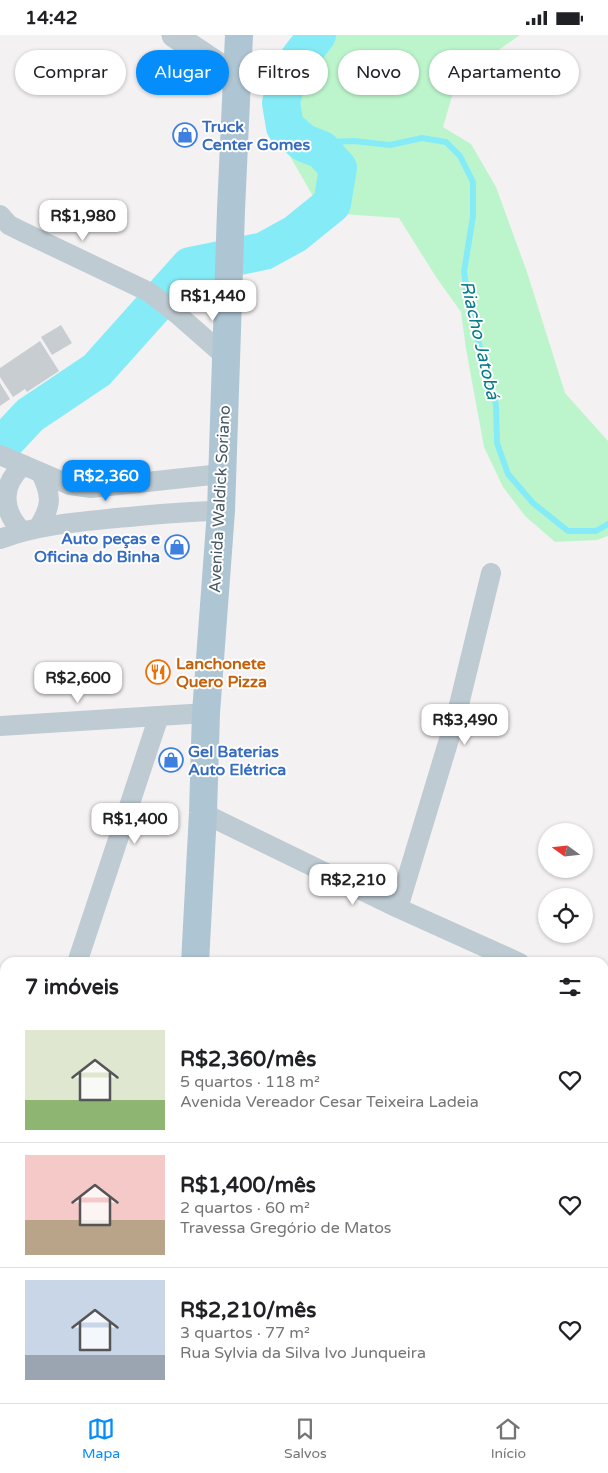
<!DOCTYPE html>
<html lang="pt">
<meta charset="utf-8">
<style>
:root{--surface:#fff;--page:#f2f2f2;--text:#202124;--muted:#757577;--line:#e0e0e0;--accent:#048dfb}
body{margin:0;font-family:"Varela Round",sans-serif;background:var(--page);color:var(--text);height:100vh;display:flex;flex-direction:column;font-size:19px;white-space:nowrap}
*{box-sizing:border-box;margin:0}
p{font-size:16px;color:var(--muted)}
.icon{flex:none;width:28px;height:28px;fill:none;stroke:currentColor;stroke-width:2;stroke-linecap:round;stroke-linejoin:round}
.map{position:relative;flex:1;overflow:hidden}
.drawer{position:absolute;left:0px;top:922px;width:609px;height:446px;display:flex;flex-direction:column;background:var(--surface);border-radius:15px 15px 0 0;box-shadow:0 1px 4px #0004}
.drawer>*{flex:none}
.guide{position:absolute;left:15px;top:15px;width:579px;height:45px;display:flex;gap:10px}
.needle{width:32px;rotate:285deg}
.tools{position:absolute;left:538px;top:788px;display:grid;gap:10px}
.tools a{display:grid;place-items:center;width:55px;height:55px;border-radius:50%;background:var(--surface);box-shadow:0 1px 4px #0004;font-size:25px}
.price{position:absolute;translate:-50% -42px;padding:0 11px;border-radius:10px;background:#fff;color:#222;font-size:16px;line-height:32px;filter:drop-shadow(0 1px 2px #0008)}
.price::after{content:'';position:absolute;left:50%;top:30px;width:15px;height:11px;margin-left:-8px;background:inherit;clip-path:polygon(0 0,100% 0,50% 100%)}
.price.on{background:var(--accent);color:#fff}
ul{padding:0;list-style:none}
li{display:flex;align-items:center;gap:15px;height:125px;padding:0 25px}
li+li{border-top:1px solid var(--line)}
li span{display:grid;place-items:center;flex:none;width:140px;height:100px;border-radius:0px;color:#555}
li>.icon{margin-inline-start:auto}
span .icon{width:60px;height:60px;fill:#fffc;stroke-width:1}
li b{font-size:21px}
h2{display:flex;justify-content:space-between;align-items:center;height:60px;padding:0 25px;font-size:21px}
.chip{padding:0 18px;border-radius:22px;background:var(--surface);box-shadow:0 1px 4px #0004;font-size:18px;line-height:45px}
.chip.on{background:var(--accent);color:#fff}
.status{display:flex;justify-content:space-between;align-items:center;height:35px;padding:0 25px;background:var(--surface);direction:ltr}
.status svg{height:14px;fill:currentColor}
.menu{display:flex;justify-content:space-around;align-items:center;height:70px;border-top:1px solid var(--line);background:var(--surface);font-size:14px;color:var(--muted)}
.menu a{display:grid;justify-items:center;gap:2px}
.menu .on{color:var(--accent)}
.map>svg:first-child{display:block}
.green{fill:#bcf5cc}
.lines{fill:none;stroke-linecap:round;stroke-linejoin:round}
.stream{stroke:#85ecf7;stroke-width:6}
.river{stroke:#85ecf7;stroke-width:38}
.building{fill:#c8cdd2}
.minor{stroke:#becbd2;stroke-width:20}
.tertiary{stroke:#becbd2;stroke-width:25}
.primary{stroke:#aec5d3;stroke-width:28}
.labels{text-anchor:middle;stroke-width:4;stroke-linejoin:round;paint-order:stroke}
.shop-label{font-size:16px;font-weight:bold;fill:#366cbe;stroke:#fff;text-anchor:start}
.street-label{font-size:16px;fill:#475862;stroke:#fff}
.food-label{font-size:16px;font-weight:bold;fill:#c56008;stroke:#fff;text-anchor:start}
.water-label{font-size:18px;font-style:italic;fill:#057c88;stroke:#fff}
</style>
<div class="status"><b>14:42</b><svg viewBox="0 0 49 12"><path d="M0 12V9h3v3zM5 12V6h3v6zM10 12V3h3v9zM15 12V0h3v12zM26 1h20v11H26zM47 4h2v5h-2z"/></svg></div>
<div class="map">
<svg width="608" height="1368" viewBox="0 0 608 1368">
<rect width="100%" height="100%" fill="#f4f1f2"/>
<!-- green -->
<path class="green" d="M317,0H520L457,44L443,92L471,109L496,152L527,237L565,358L608,406V501L597,505L555,507L525,481L503,452L484,412L466,314L461,277L436,242L399,183L343,179L314,163L279,102L276,70L288,38Z"/>
<g class="lines">
<!-- stream -->
<path class="stream" d="M304,108L354,106L390,110L422,103L446,107L460,121L473,147V181L464,237L470,277L496,370L497,408L508,439L533,468L568,496H596L608,489"/>
<!-- river -->
<path class="river" d="M0,412L30,380L97,335L190,231L264,216L295,199L332,169L338,133L322,115L304,108L285,92L281,68L288,38L317,0"/>
</g>
<!-- building -->
<path class="building" d="M61,290L72,308L52,320L41,302Z
M40,306L59,336L27,357L25,354L13,362L0,342V333Z
M0,348L10,364L0,371Z"/>
<g class="lines">
<!-- minor -->
<path class="minor" d="M0,180L9,190L21,196L149,257L176,278L226,322
M0,420L70,450L91,453L221,439
M38,493C52,471 52,461 41,438
M22,496C1,475 1,449 24,430
M0,504C38,490 77,487 117,483C152,480 186,476 221,476
M0,691L206,678
M203,778L398,873L520,928
M398,873L457,678L491,538
M77,928L159,681
M604,964L608,966
M0,993L5,995
M604,1270L608,1261
M0,1360L5,1353
M141,1368V1364
M334,1368V1364
M550,1368L553,1364"/>
<!-- tertiary -->
<path class="tertiary" d="M174,0L238,43
M475,1364L481,1368"/>
<!-- primary -->
<path class="primary" d="M195,928L203,778L206,678L221,476L231,175L239,0
M175,1368V1364"/>
</g>
<!-- icons -->
<defs>
<g id="shop-ring" transform="scale(1.25)"><circle r="9.5" fill="#fff" stroke="#3f7fe0" stroke-width="1.5"/><path d="M-5-2.5h2.3a2.7 3.5 0 0 1 5.4 0H5L5.5 6h-11ZM-1.5-2.5h3a1.5 2.3 0 0 0-3 0Z" fill="#3f7fe0"/></g>
<g id="restaurant-ring" transform="scale(1.25)"><circle r="9.5" fill="#fff" stroke="#e8710a" stroke-width="1.5"/><path d="M-5-6h1v4h1v-4h1v4h1v-4h1v5L-1.5 .5V6h-2V.5L-5-1ZM5-6V6H3V1.5H1.5Q1.5-4 5-6Z" fill="#e8710a"/></g>
</defs>
<g fill-rule="evenodd">
<use href="#shop-ring" x="185" y="100"/>
<use href="#shop-ring" x="177" y="512"/>
<use href="#restaurant-ring" x="158" y="637"/>
<use href="#shop-ring" x="171" y="725"/>
</g>
<g class="labels">
<!-- shop labels -->
<g class="shop-label">
<text x="202" y="97">Truck<tspan x="202" dy="18">Center Gomes</tspan></text>
<text x="160" y="509" text-anchor="end">Auto peças e<tspan x="160" dy="18">Oficina do Binha</tspan></text>
<text x="188" y="722">Gel Baterias<tspan x="188" dy="18">Auto Elétrica</tspan></text>
</g>
<!-- street labels -->
<g class="street-label">
<text transform="translate(219 464) rotate(-87)" y="6">Avenida Waldick Soriano</text>
</g>
<!-- food labels -->
<g class="food-label">
<text x="176" y="634">Lanchonete<tspan x="176" dy="18">Quero Pizza</tspan></text>
</g>
<!-- water labels -->
<g class="water-label">
<text transform="translate(480 305) rotate(77)" y="6">Riacho Jatobá</text>
</g>
</g>
</svg>
<div class="tools">
<a><svg class="needle" viewBox="-14 -14 28 28"><path d="M0-13l5 13h-10z" fill="#e53935"/><path d="M0 13l5-13h-10z" fill="#757577"/></svg></a>
<a><svg class="icon" aria-label="locate" viewBox="0 0 24 24"><circle cx="12" cy="12" r="6"/><path d="M12 2v4M12 18v4M2 12h4M18 12h4"/></svg></a>
</div>
<b class="price" style="left:83px;top:207px">R$1,980</b>
<b class="price" style="left:213px;top:287px">R$1,440</b>
<b class="price on" style="left:106px;top:467px">R$2,360</b>
<b class="price" style="left:78px;top:669px">R$2,600</b>
<b class="price" style="left:465px;top:711px">R$3,490</b>
<b class="price" style="left:135px;top:810px">R$1,400</b>
<b class="price" style="left:353px;top:871px">R$2,210</b>
<div class="guide">
<a class="chip">Comprar</a>
<a class="chip on">Alugar</a>
<a class="chip">Filtros</a>
<a class="chip">Novo</a>
<a class="chip">Apartamento</a>
</div>
<section class="drawer">
<h2>7 imóveis<svg class="icon" aria-label="filters" viewBox="0 0 24 24"><path d="M4 7h16M4 17h16"/><circle cx="9" cy="7" r="2"/><circle cx="15" cy="17" r="2"/></svg></h2>
<ul>
<li><span style="background:linear-gradient(#dfe7d0 70%,#8fb573 0)"><svg class="icon" aria-label="home" viewBox="0 0 24 24"><path d="M3 11l9-7 9 7M6 9v11h12V9"/></svg></span><div><b>R$2,360/mês</b><p>5 quartos · 118 m²</p><p>Avenida Vereador Cesar Teixeira Ladeia</p></div><svg class="icon" aria-label="heart" viewBox="0 0 24 24"><path d="M12 20l-8-8c-3-5 5-10 8-4 3-6 11-1 8 4z"/></svg></li>
<li><span style="background:linear-gradient(#f6c9c9 65%,#b9a48a 0)"><svg class="icon" aria-label="home" viewBox="0 0 24 24"><path d="M3 11l9-7 9 7M6 9v11h12V9"/></svg></span><div><b>R$1,400/mês</b><p>2 quartos · 60 m²</p><p>Travessa Gregório de Matos</p></div><svg class="icon" aria-label="heart" viewBox="0 0 24 24"><path d="M12 20l-8-8c-3-5 5-10 8-4 3-6 11-1 8 4z"/></svg></li>
<li><span style="background:linear-gradient(#c9d6e8 75%,#9aa5b1 0)"><svg class="icon" aria-label="home" viewBox="0 0 24 24"><path d="M3 11l9-7 9 7M6 9v11h12V9"/></svg></span><div><b>R$2,210/mês</b><p>3 quartos · 77 m²</p><p>Rua Sylvia da Silva Ivo Junqueira</p></div><svg class="icon" aria-label="heart" viewBox="0 0 24 24"><path d="M12 20l-8-8c-3-5 5-10 8-4 3-6 11-1 8 4z"/></svg></li>
</ul>
</section>
</div>
<nav class="menu">
<a class="on"><svg class="icon" aria-label="map" viewBox="0 0 24 24"><path d="M3 6l6-2 6 2 6-2v14l-6 2-6-2-6 2zM9 4v14M15 6v14"/></svg>Mapa</a>
<a><svg class="icon" aria-label="saved" viewBox="0 0 24 24"><path d="M7 4h10v16l-5-4-5 4z"/></svg>Salvos</a>
<a><svg class="icon" aria-label="home" viewBox="0 0 24 24"><path d="M3 11l9-7 9 7M6 9v11h12V9"/></svg>Início</a>
</nav>
